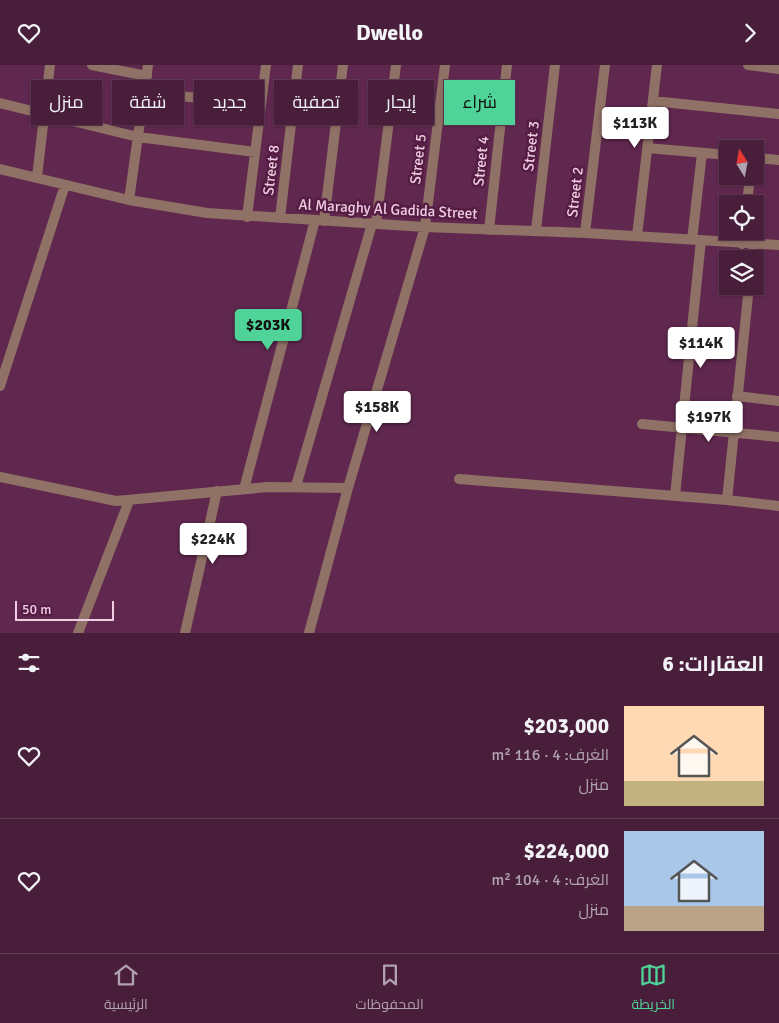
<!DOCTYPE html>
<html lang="ar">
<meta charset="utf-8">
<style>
:root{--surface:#491e3b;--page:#502742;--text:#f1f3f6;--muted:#b1a2af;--line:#613c55;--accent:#4fd398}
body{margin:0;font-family:Signika,Cairo,sans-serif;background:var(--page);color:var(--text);direction:rtl;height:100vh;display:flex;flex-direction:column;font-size:19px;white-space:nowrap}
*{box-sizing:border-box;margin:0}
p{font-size:16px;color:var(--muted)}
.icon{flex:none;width:28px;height:28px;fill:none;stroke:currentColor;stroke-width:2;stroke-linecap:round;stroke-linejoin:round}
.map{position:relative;height:568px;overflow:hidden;direction:ltr}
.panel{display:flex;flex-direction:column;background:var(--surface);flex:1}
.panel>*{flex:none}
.banner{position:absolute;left:15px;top:15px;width:500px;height:45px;direction:rtl;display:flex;gap:10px}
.needle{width:32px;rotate:349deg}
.controls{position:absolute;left:719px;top:75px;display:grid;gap:10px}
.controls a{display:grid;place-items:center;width:45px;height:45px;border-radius:0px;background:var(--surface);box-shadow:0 1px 4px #0004,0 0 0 1px var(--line);font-size:25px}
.scale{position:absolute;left:15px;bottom:12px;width:99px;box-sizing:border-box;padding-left:5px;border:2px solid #f0cde2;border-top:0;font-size:14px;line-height:18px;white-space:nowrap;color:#f0cde2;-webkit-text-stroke:4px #551d44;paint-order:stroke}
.price{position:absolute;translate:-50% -42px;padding:0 11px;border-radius:5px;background:#fff;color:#222;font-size:16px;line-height:32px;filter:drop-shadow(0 1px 2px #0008)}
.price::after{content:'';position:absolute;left:50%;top:30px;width:15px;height:11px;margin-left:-8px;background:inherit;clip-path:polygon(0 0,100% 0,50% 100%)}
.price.on{background:var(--accent);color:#111}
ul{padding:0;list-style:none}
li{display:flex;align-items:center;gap:15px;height:125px;padding:0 15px}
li+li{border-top:1px solid var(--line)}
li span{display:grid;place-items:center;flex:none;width:140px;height:100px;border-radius:0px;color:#555}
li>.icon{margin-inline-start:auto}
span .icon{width:60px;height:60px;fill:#fffc;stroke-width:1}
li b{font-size:21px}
h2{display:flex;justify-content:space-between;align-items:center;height:60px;padding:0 15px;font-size:21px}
.tag{padding:0 18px;border-radius:0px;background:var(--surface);box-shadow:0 1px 4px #0004,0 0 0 1px var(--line);font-size:18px;line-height:45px}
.tag.on{background:var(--accent);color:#111}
header{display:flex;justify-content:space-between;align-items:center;height:65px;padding:0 15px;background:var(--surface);font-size:22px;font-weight:800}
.menu{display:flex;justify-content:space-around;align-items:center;height:70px;border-top:1px solid var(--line);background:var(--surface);font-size:14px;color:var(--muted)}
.menu a{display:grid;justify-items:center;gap:2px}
.menu .on{color:var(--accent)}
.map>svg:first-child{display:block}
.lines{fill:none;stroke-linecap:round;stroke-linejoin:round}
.minor{stroke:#907165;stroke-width:10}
.labels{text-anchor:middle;stroke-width:5;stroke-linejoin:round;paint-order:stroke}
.street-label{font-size:15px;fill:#f0cde2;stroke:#551d44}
</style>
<header><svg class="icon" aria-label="forward" viewBox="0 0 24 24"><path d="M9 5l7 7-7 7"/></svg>Dwello<svg class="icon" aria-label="heart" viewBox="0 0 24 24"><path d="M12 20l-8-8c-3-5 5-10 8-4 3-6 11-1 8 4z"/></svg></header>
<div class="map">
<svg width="779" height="568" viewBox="0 0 779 568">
<rect width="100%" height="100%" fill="#61284f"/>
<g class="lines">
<!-- minor -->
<path class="minor" d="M92,0L147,11
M748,0L779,4
M144,27L261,40
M653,36L779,49
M0,38L138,72L255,87
M647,83L728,90
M755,93L779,95
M0,104L129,135L207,148L425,162L585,168L779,180
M37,112L50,0
M129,135L148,0
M747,139L750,111
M247,152L266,0
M280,153L298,0
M324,156L343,0
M376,159L396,0
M489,165L507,0
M536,165L555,0
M585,168L605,0
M637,171L657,0
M692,175L702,88
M742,179L744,166
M752,194L753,179
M0,321L65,120
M737,331L779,336
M642,359L779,372
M0,412L116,436L268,422L348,423
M459,414L727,435L779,441
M296,421L372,159
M244,424L315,155
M675,431L701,175
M727,435L749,221
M78,568L129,436
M185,568L217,426
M309,568L348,423L425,162L445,0"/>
</g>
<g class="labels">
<!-- street labels -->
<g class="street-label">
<text transform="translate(531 81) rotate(-83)" y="5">Street 3</text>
<text transform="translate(418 94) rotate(-83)" y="5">Street 5</text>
<text transform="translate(481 96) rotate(-84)" y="5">Street 4</text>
<text transform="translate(271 105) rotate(-83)" y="5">Street 8</text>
<text transform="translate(575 127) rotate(-83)" y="5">Street 2</text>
<text transform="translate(388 144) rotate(3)" y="5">Al Maraghy Al Gadida Street</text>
</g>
</g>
</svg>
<div class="controls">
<a><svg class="needle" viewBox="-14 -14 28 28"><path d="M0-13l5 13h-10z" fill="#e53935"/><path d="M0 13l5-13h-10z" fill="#b1a2af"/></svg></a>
<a><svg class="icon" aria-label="locate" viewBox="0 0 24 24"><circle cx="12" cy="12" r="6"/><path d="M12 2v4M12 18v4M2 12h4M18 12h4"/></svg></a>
<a><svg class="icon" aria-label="layers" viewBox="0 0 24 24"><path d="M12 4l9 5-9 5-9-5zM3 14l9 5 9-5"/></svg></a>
</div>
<div class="scale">50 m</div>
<b class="price" style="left:635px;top:84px">$113K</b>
<b class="price on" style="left:268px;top:286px">$203K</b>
<b class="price" style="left:701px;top:304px">$114K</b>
<b class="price" style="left:377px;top:368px">$158K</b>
<b class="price" style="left:709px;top:378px">$197K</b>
<b class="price" style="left:213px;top:500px">$224K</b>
<div class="banner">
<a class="tag on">شراء</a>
<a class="tag">إيجار</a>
<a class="tag">تصفية</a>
<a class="tag">جديد</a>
<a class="tag">شقة</a>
<a class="tag">منزل</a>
</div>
</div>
<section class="panel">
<h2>العقارات: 6<svg class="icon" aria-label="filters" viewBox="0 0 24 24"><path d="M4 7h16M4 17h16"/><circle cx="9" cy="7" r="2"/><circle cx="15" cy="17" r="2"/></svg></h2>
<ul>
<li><span style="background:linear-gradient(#ffd9b3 75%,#c2b280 0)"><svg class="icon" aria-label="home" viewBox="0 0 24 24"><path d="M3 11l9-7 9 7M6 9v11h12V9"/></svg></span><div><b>$203,000</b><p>الغرف: 4 · 116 m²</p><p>منزل</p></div><svg class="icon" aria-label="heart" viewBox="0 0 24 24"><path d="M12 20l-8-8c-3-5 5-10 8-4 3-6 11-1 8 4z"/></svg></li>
<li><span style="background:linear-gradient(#a9c7e8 75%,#b9a48a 0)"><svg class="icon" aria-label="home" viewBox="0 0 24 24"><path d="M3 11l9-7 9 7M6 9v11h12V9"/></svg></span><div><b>$224,000</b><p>الغرف: 4 · 104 m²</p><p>منزل</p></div><svg class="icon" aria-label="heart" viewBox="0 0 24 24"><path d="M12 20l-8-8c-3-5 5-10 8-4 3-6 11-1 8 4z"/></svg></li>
</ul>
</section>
<nav class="menu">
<a class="on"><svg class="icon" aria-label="map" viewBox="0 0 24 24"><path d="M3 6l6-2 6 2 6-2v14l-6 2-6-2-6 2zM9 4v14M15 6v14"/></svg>الخريطة</a>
<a><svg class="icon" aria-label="saved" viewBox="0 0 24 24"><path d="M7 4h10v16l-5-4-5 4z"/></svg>المحفوظات</a>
<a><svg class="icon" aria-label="home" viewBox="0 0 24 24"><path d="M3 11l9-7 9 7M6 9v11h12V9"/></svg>الرئيسية</a>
</nav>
